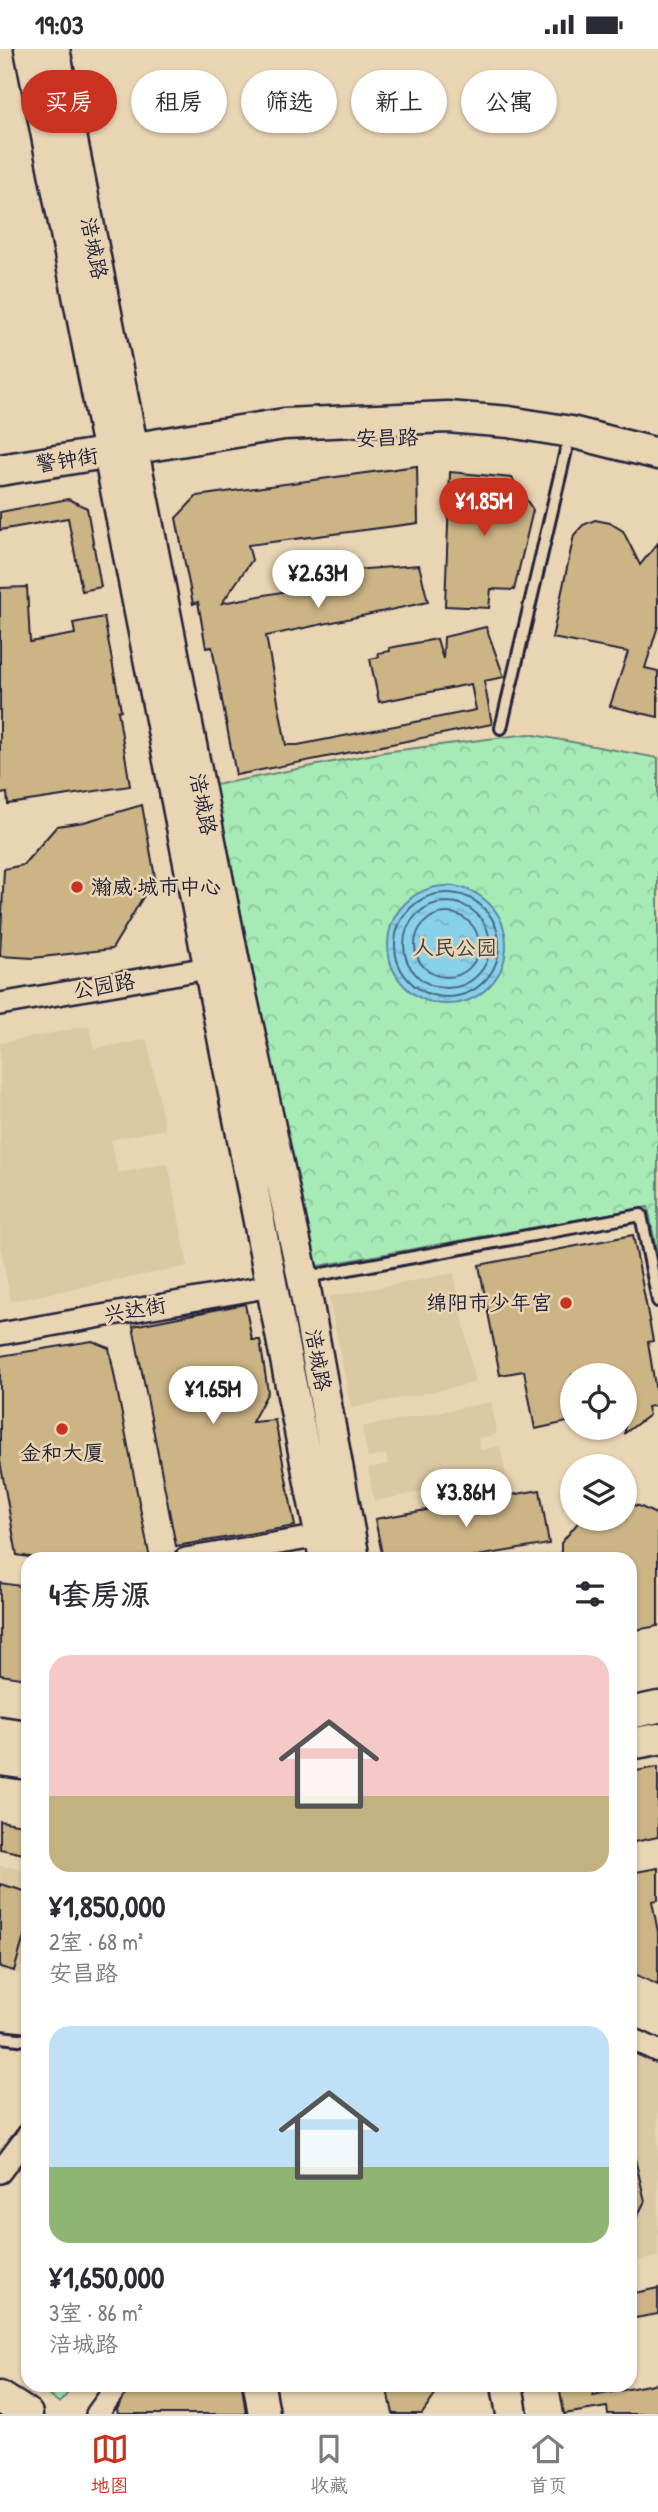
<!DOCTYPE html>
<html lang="zh">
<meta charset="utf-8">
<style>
:root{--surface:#fff;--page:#f2f2f3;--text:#2b2b33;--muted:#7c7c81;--line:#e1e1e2;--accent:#c8321e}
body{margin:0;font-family:"Patrick Hand","LXGW WenKai TC",sans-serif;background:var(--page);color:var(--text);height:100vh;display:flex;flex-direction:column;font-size:26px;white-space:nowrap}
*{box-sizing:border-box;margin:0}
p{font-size:23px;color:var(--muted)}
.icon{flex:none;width:38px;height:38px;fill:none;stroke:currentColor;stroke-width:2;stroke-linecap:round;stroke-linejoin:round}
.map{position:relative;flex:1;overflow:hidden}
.sheet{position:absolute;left:21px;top:1503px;width:616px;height:840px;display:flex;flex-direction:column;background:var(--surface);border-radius:21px;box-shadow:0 2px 5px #0004}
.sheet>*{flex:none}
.top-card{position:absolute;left:21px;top:21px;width:616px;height:63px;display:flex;gap:14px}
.buttons{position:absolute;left:560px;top:1314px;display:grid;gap:14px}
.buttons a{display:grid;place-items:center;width:77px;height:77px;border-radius:50%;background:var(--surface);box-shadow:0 2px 5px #0004;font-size:35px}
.price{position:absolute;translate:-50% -60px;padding:0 16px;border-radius:24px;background:#fff;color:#222;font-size:23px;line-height:46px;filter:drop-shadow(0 2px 4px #0008)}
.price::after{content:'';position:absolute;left:50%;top:42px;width:21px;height:16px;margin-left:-10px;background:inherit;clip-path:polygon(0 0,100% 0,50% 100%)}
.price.selected{background:var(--accent);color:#fff}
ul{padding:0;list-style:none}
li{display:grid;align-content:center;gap:14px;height:371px;padding:0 28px}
li span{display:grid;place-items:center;height:217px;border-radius:21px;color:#555}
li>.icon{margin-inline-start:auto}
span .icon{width:126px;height:126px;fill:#fffc;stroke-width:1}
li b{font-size:30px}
h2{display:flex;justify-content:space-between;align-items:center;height:84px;padding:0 28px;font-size:30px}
.tag{padding:0 24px;border-radius:32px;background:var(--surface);box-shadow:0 2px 5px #0004;font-size:24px;line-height:63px}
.tag.selected{background:var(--accent);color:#fff}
.status{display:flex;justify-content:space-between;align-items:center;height:49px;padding:0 35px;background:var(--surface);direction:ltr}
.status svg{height:19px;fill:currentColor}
.tabs{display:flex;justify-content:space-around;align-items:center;height:98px;border-top:2px solid var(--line);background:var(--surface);font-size:19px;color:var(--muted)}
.tabs a{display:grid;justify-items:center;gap:4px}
.tabs .selected{color:var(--accent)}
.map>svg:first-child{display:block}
.built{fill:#dcc8a3}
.grass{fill:url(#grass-dots);stroke:#648678;stroke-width:2}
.park{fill:url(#park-crowns);stroke:#648678;stroke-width:2}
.water{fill:url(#water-ripples);stroke:#5f8ba4;stroke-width:2}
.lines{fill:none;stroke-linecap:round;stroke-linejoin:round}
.shore{stroke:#4b6881;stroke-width:2}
.building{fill:#ccb485;stroke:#22223b;stroke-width:2}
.lane-casing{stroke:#22223b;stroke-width:16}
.street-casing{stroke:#22223b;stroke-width:26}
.secondary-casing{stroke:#22223b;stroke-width:35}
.lane{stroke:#e9d5b3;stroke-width:10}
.street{stroke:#e9d5b3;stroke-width:21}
.secondary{stroke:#e9d5b3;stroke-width:30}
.poi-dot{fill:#c8321e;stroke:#e9d5b3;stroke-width:2.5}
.labels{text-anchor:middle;stroke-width:5;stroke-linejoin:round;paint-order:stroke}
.street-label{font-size:21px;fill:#22223b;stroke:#e9d5b3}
.poi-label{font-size:21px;fill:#22223b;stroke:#e9d5b3;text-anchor:start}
.park-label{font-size:21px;fill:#36404d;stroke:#e9d5b3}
</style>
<div class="status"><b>19:03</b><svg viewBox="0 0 49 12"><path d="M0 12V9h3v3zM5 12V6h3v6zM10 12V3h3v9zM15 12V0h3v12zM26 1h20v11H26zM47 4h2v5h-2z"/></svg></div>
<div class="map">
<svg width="658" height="2365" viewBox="0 0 658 2365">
<defs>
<pattern id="grass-dots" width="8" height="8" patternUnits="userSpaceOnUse" patternTransform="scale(1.75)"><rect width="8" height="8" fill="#a6eab6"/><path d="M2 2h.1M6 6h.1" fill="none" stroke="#8fc89d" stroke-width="1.8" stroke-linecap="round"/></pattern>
<pattern id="park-crowns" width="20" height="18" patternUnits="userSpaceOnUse" patternTransform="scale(1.75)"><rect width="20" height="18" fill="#a6eab6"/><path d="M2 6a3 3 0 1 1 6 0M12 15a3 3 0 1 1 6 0" fill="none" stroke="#8fc89d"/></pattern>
<pattern id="water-ripples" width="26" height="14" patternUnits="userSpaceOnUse" patternTransform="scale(1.75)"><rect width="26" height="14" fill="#88d1ea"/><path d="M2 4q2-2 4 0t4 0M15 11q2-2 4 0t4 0" fill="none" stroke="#75b3ca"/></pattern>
</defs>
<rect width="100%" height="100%" fill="#e9d5b3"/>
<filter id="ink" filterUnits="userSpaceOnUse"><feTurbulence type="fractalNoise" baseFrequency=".0143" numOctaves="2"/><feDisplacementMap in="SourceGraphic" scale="14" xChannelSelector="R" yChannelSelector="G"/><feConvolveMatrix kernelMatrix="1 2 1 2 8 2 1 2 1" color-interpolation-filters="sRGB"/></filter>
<g filter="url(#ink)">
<!-- built -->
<path class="built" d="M89,977L94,1000L147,990L165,1080L111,1091L118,1124L168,1114L188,1217L11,1252L0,1197V994Z
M454,1224L475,1334L351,1359L329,1248Z
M491,1353L497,1385L478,1389L480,1401L500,1397L506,1427L374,1452L368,1419L388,1415L386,1405L368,1409L362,1378Z
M0,1817L28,1821V1895L19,1925L0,1922Z
M630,2003L658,2017V2208L630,2213Z"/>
<!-- grass -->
<path class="grass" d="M34,2336H62L70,2341L60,2354Z"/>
<!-- park -->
<path class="park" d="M529,685L658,709V1210L648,1158L313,1218L215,736L384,703Z"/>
<!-- water -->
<path class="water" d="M388 896a59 59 0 1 1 118 0a59 59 0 1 1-118 0Z"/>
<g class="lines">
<!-- shore -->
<path class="shore" d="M395 896a52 52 0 1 1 104 0a52 52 0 1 1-104 0Z
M404 896a43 43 0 1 1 86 0a43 43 0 1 1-86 0Z
M415 896a32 32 0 1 1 64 0a32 32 0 1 1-64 0Z"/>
</g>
<!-- building -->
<path class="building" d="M417,417L418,474L248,496L252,511L222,554L325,535L326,523L419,516L428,553L266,587L286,696H298L476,661L471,635L379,653L370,610L379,608L378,604L390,602L389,599L437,590L443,610L444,588L486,578L504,628L484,632L492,675L236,726L212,598L206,599L198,553L193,555L176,469L197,447Z
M450,423L512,429L533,461L514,541L491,540L489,559L445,557Z
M68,450L87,459L101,538L82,542L68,469L0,481V463Z
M595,471L610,474L623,482L640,516L658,494V577L645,619L658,622V668L610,657L628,603L552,589L574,486L583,476Z
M27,538L30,593L75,585L73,574L104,568L121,661L118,662L130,737L8,755L7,744L0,745V539Z
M142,756L155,828L112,900L33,909L0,907L4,820L23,816L57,777L84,773Z
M633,1186L653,1292L648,1293L658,1356L647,1358L649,1366L625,1384V1326H572V1372L535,1380L524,1322L500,1326L479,1216Z
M245,1255L252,1291H260L268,1343L252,1373L275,1371L295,1477L176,1497L133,1277Z
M92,1292L109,1299L150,1510H42L17,1506L0,1412V1307Z
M540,1441L549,1495L459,1510H383L375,1470Z
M625,1455L639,1457L658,1466V1577L630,1582V1510H561V1494L581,1470H625Z
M0,1534L28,1538V1630L0,1626Z
M658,1718V1788L630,1794V1723Z
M0,1772L28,1777V1806L0,1800Z
M658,1819V1851L652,1852L658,1883V1936L630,1923V1824Z
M0,1835L28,1843V1874L14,1922L0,1918Z
M635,2110L645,2152L630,2181V2111Z
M658,2239V2265L630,2270V2245Z
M658,2334V2364L651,2365H608L607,2358L564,2365L559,2336H591L593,2347Z
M131,2336H242L246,2365H118L117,2360Z
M402,2336H442L422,2365H393L388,2341Z"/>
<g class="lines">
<!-- lane casing -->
<g class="lane-casing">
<path id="lane" d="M501,679L566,401
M306,1228L641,1166L658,1252
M0,1988L28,1991"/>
</g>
<!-- street casing -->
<g class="street-casing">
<path id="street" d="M0,955L208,919
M0,1285L271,1237
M185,1510L321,1487
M630,1989L658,2002
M0,2123L28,2086
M97,2365L118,2336"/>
</g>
<!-- secondary casing -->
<g class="secondary-casing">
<path id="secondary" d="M30,0L325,1510
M54,0L234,914L303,1229L354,1510
M0,421L284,375L448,368L509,373L571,383L658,405
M630,1664L658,1658
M0,1683L28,1687
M630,1695L658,1690
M0,1711L28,1715
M259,2336L264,2365
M507,2336L512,2365
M0,2348L27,2365"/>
</g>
<!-- lane -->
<use href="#lane" class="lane"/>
<!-- street -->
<use href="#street" class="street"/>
<!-- secondary -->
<use href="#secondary" class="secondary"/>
</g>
</g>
<!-- markers -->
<g class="poi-dot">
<circle cx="77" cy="838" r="7"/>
<circle cx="566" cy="1254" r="7"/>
<circle cx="62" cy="1380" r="7"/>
</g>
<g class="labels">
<!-- street labels -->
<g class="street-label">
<text transform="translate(94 199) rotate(79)" y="7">涪城路</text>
<text transform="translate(387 389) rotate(-1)" y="7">安昌路</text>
<text transform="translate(67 411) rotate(-9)" y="7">警钟街</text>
<text transform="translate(203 755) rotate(79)" y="7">涪城路</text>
<text transform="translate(104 937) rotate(-10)" y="7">公园路</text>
<text transform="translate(135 1261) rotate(-10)" y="7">兴达街</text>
<text transform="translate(318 1311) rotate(80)" y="7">涪城路</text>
</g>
<!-- poi labels -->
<g class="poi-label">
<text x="91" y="845">瀚威·城市中心</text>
<text x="552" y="1261" text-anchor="end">绵阳市少年宫</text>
<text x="62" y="1411" text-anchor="middle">金和大厦</text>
</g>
<!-- park labels -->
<g class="park-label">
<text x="455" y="906">人民公园</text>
</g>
</g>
</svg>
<div class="buttons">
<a><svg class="icon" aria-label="locate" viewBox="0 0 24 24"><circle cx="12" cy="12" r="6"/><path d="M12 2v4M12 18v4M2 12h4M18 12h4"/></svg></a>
<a><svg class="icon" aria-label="layers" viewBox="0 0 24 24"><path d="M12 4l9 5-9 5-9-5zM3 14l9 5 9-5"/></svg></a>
</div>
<b class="price selected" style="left:484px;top:489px">¥1.85M</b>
<b class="price" style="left:318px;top:561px">¥2.63M</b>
<b class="price" style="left:213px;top:1377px">¥1.65M</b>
<b class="price" style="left:466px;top:1480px">¥3.86M</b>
<div class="top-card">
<a class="tag selected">买房</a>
<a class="tag">租房</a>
<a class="tag">筛选</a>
<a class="tag">新上</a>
<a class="tag">公寓</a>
</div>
<section class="sheet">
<h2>4套房源<svg class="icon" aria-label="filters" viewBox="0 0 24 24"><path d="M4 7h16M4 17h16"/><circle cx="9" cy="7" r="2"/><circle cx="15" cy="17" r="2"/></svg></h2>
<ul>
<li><span style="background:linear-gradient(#f6c9c9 65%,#c2b280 0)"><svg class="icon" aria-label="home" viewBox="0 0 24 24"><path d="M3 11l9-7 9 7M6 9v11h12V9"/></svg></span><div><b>¥1,850,000</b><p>2室 · 68 m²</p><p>安昌路</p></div></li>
<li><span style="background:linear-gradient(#bfe0f5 65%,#8fb573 0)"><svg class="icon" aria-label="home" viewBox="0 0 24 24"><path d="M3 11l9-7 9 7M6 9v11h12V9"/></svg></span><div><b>¥1,650,000</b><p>3室 · 86 m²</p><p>涪城路</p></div></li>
</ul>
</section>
</div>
<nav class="tabs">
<a class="selected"><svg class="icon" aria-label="map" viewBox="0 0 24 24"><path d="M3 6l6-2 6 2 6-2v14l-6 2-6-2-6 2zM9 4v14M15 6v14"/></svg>地图</a>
<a><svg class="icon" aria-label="saved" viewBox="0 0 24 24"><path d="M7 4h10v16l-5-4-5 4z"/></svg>收藏</a>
<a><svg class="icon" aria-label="home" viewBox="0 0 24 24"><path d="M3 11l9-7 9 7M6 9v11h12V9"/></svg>首页</a>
</nav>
